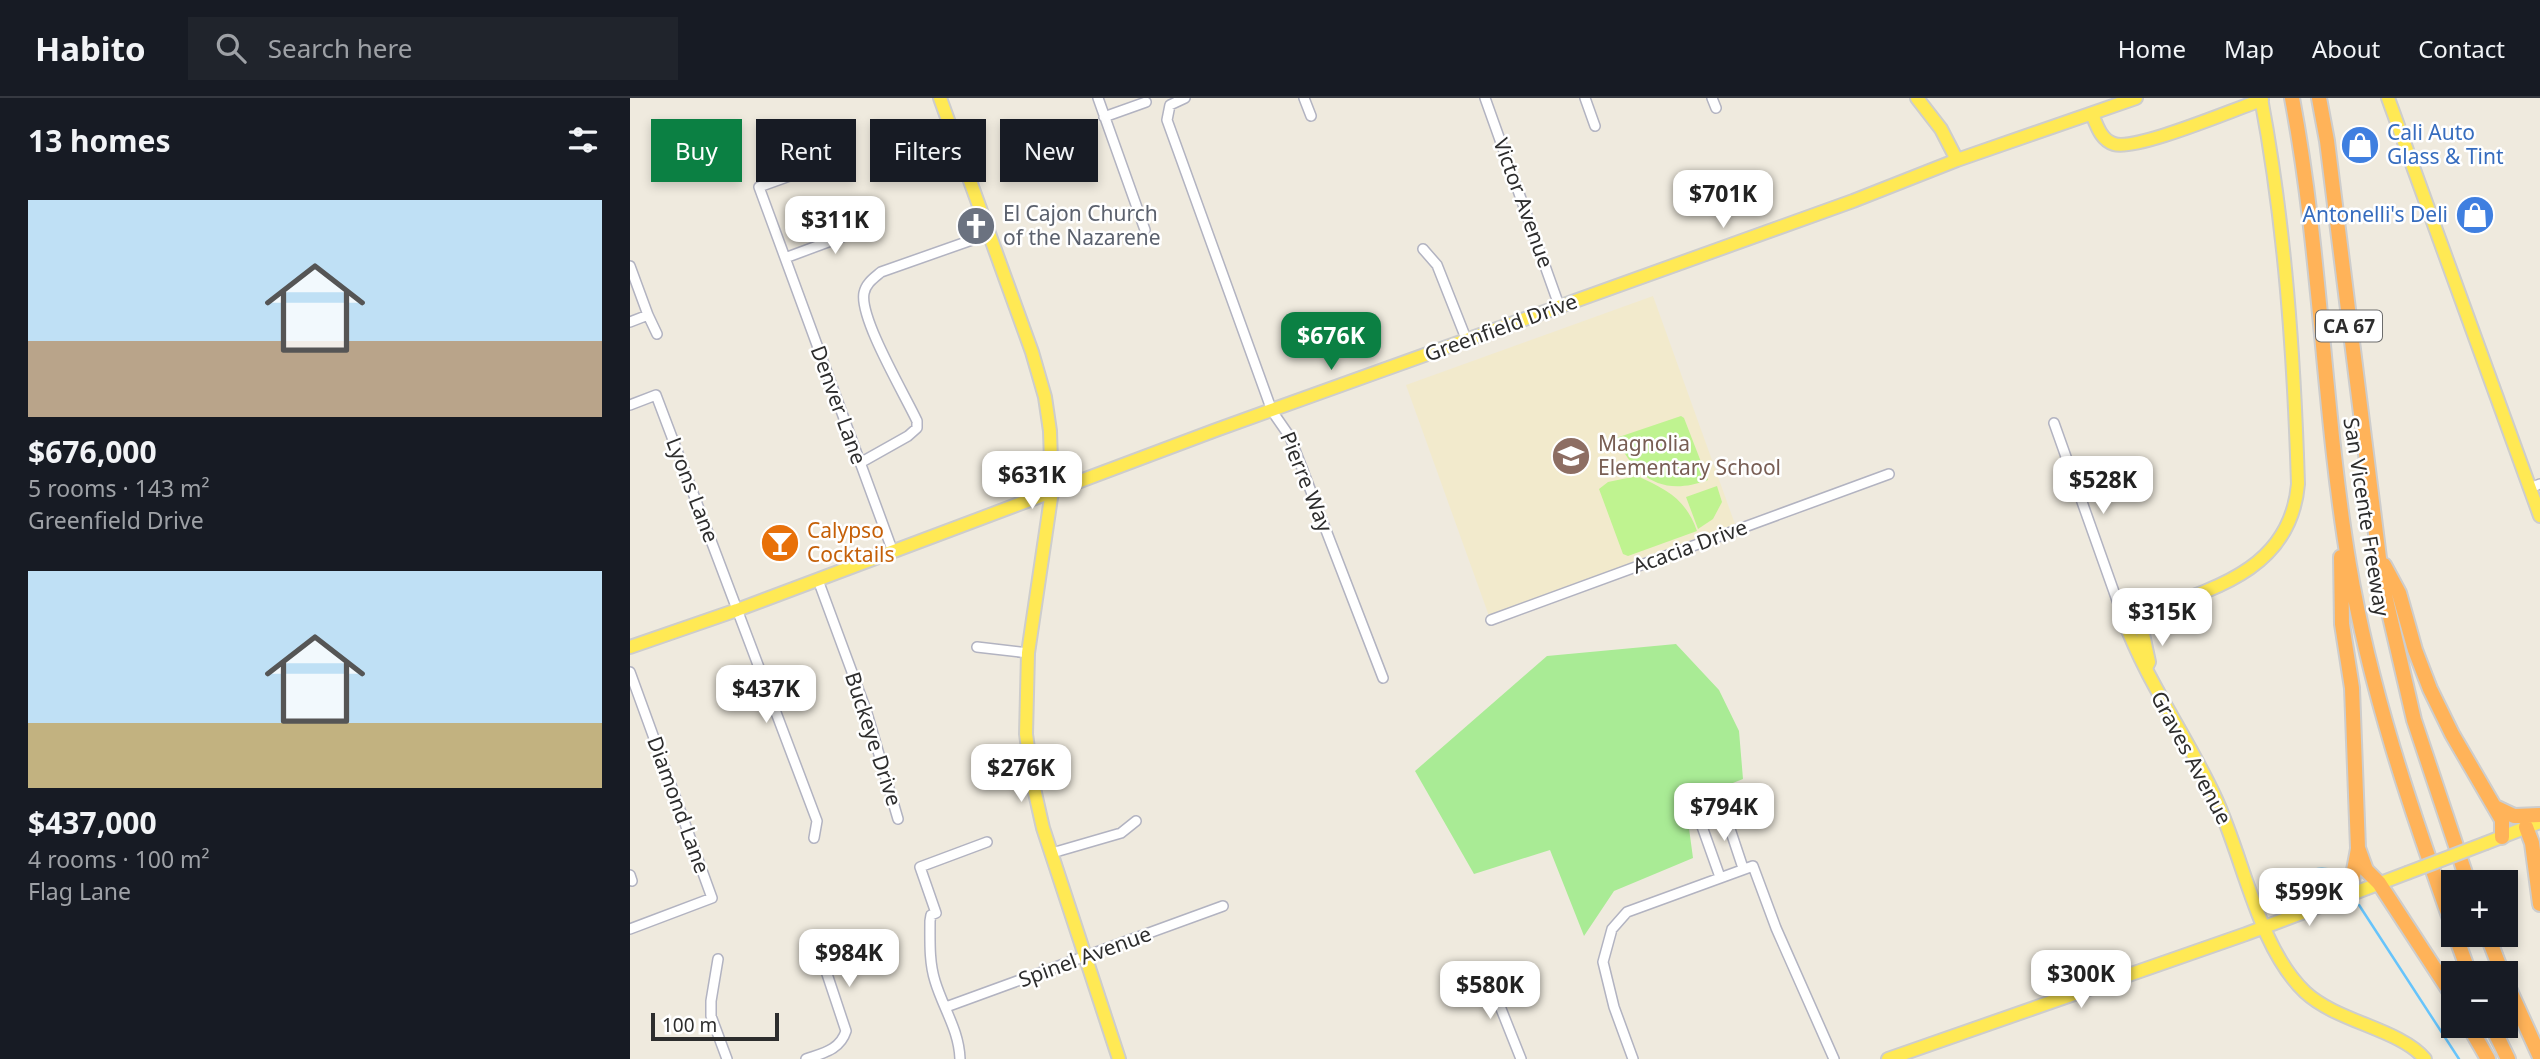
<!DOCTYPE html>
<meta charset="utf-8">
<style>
:root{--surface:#171b24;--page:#20242c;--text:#f1f3f6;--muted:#9ea1a6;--line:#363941;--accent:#0b8043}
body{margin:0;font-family:"Noto Sans",sans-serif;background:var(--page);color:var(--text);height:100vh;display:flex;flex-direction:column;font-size:26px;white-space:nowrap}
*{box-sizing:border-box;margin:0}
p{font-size:23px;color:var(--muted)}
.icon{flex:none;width:38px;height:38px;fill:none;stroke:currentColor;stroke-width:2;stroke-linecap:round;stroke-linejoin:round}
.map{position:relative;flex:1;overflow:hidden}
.drawer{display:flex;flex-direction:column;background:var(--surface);width:630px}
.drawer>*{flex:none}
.guide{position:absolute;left:21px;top:21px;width:665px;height:63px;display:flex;gap:14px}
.fabs{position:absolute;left:1811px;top:772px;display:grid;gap:14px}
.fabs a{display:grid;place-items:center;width:77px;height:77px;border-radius:0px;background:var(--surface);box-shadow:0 4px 10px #0003;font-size:35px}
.scale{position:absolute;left:21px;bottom:18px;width:128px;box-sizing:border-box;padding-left:7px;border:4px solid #2d2d2d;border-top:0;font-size:19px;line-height:24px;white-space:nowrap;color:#2d2d2d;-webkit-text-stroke:5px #fff;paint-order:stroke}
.price{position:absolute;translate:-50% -60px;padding:0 16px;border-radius:14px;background:#fff;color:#222;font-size:23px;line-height:46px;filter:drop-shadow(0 2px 4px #0008)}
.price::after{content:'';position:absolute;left:50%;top:42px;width:21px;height:16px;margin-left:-10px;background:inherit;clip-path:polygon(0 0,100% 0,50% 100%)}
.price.on{background:var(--accent);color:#fff}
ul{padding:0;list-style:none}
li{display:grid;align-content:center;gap:14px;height:371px;padding:0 28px}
li span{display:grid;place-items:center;height:217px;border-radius:0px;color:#555}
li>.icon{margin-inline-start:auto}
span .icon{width:126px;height:126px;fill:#fffc;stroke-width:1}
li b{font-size:30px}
h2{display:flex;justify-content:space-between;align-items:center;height:84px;padding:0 28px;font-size:30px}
.chip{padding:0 24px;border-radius:0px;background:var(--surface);box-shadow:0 4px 10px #0003;font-size:24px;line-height:63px}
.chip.on{background:var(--accent);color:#fff}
header{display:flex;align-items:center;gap:42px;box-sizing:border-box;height:98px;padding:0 35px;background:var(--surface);border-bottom:2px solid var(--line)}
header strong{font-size:33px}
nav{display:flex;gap:38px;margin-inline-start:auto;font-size:24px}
.search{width:490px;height:63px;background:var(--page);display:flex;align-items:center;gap:18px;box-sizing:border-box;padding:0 24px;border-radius:0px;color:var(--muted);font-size:26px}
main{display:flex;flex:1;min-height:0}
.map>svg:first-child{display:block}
.education{fill:#f2eacc}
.green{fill:#a9eb95}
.pitch{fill:#bff390}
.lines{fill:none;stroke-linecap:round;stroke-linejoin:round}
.stream{stroke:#67c4fb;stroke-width:2.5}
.minor-casing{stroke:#b2b3c1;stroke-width:12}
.major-casing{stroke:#cdcdcd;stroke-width:16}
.highway-casing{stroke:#cdcdcd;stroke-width:18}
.minor{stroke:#fff;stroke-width:9}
.major{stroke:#ffe954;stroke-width:12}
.highway{stroke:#ffb359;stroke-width:14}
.major-bridge-casing{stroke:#cdcdcd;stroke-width:16;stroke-linecap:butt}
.major-bridge{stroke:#ffe954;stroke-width:12}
.labels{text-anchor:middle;stroke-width:5;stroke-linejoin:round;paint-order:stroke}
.shield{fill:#fff;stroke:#6c6c6c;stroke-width:2}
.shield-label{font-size:19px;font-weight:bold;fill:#2d2d2d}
.shop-label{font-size:21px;fill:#366cbe;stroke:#fff;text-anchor:start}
.street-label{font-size:21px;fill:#2d2d2d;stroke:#fff}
.worship-label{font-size:21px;fill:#5b616d;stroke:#fff;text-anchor:start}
.education-label{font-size:21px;fill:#785e54;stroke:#fff;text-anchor:start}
.food-label{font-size:21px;fill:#c56008;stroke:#fff;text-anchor:start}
</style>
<header>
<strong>Habito</strong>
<div class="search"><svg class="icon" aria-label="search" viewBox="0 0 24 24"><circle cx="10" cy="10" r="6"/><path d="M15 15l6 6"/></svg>Search here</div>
<nav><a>Home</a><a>Map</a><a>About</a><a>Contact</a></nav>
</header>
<main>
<section class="drawer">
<h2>13 homes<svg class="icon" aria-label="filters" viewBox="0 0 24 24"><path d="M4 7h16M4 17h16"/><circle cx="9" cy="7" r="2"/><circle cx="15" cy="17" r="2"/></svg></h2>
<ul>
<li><span style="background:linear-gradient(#bfe0f5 65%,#b9a48a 0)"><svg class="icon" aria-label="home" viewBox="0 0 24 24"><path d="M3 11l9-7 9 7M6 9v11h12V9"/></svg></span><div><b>$676,000</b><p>5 rooms · 143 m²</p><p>Greenfield Drive</p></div></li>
<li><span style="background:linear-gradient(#bfe0f5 70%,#c2b280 0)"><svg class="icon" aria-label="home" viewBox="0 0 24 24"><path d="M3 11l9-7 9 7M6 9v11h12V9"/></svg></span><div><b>$437,000</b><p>4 rooms · 100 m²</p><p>Flag Lane</p></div></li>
</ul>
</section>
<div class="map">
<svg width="1910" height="961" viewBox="0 0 1910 961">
<rect width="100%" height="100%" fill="#efeade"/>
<!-- education -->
<path class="education" d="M1023,198L1106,429L859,518L776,287Z"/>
<!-- green -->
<path class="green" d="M1046,546L1089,592L1109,633L1113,681L1075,696L1058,723L1063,760L984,793L954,838L920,752L844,776L785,673L917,558Z"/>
<!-- pitch -->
<path class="pitch" d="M1051,318L1054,320L1078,382C1032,399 1006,380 986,340Z
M1007,378C1036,391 1056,401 1067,433L998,458L993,456L969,391L978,384Z
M1087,388L1092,404L1083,421L1068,431L1056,399Z"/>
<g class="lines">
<!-- stream -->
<path class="stream" d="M1642,787C1663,779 1694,760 1712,779
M1729,807L1829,961"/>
<!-- minor casing -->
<g class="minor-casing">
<path id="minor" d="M468,0L515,132
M555,0L540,7L537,22L642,313L660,339L753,580
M674,0L681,18
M855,0L930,210
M955,0L965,28
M1082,0L1086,10
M474,19L516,4
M215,58L129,89L263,454
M793,151L807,167L837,243
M155,160L244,127
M0,168L18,217L27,236
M0,224L18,217
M0,307L26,297L187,723L184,740
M1424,325L1494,522
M230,365L278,338L287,330V323C275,297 229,220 234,195C236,185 244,180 251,174L359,136
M1900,390L1910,386
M188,482L236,612L268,721
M861,522L1259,376
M347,549L398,555
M0,574L82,800L0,831
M1090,701L1113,770
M1069,720L1090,779
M422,755L491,735L506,723
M0,777L2,783
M88,861L81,903V918L97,961
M856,873L891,961
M316,909L593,808
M176,961C193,955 210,952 216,933L194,867L182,850
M330,961C329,932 313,910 305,883C299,864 300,843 300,823L301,817L306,815L290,769L357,744
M1003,961L984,909L973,864L982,831L997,814L1123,768L1146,830L1204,961"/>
</g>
<!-- major casing -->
<g class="major-casing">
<path id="major" d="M310,0L402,254L415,299L420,333L422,393L398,555L396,636L403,686L413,730L489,961
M1287,0L1311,31L1327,62
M1631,0C1655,127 1664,257 1668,386C1660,480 1567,495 1494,522C1517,584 1556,637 1584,697C1613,757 1627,848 1675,894C1707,924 1770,931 1795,961
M1758,0L1910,418
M1462,16C1467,28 1471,42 1484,46C1507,53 1604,11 1632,2
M0,549L107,512L586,332L1223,103L1327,62L1506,0
M1517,568L1519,564L1511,527L1520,513
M1856,745L1910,724
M1258,961L1616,836L1777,775"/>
</g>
<!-- highway casing -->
<g class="highway-casing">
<path id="highway" d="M1662,0C1691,153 1693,312 1719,467C1740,592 1781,712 1824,832
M1689,0L1697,43L1752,484L1784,622L1838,784
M1711,459L1712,526L1722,590L1728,750L1736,772L1749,785L1824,900
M1754,467L1769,495L1785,552L1800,591L1822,636L1872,722V739
M1865,709L1884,718L1910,717
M1896,729L1902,745L1910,806
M1712,800L1722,783L1728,751
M1825,836L1839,875
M1857,836L1872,875
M1876,884L1910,959
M1839,928L1858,961
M1862,928L1878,961"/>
</g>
<!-- minor -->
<use href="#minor" class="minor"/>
<!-- major -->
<use href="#major" class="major"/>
<!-- highway -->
<use href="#highway" class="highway"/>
<!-- major-bridge casing -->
<g class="major-bridge-casing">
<path id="major-bridge" d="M1777,775L1856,745"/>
</g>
<!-- major-bridge -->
<use href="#major-bridge" class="major-bridge"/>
</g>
<!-- icons -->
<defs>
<g id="shop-disc" transform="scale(2.0125)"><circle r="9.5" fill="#3f7fe0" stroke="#fff"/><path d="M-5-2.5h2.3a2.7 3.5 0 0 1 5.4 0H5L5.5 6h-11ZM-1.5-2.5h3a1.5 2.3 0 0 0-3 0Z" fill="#fff"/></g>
<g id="church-disc" transform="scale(2.0125)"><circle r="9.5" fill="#6b7280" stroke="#fff"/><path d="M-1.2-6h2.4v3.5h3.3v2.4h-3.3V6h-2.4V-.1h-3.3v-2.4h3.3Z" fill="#fff"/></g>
<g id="school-disc" transform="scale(2.0125)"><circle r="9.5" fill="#8d6e63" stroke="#fff"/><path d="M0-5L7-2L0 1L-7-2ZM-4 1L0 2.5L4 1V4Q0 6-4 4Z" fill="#fff"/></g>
<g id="bar-disc" transform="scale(2.0125)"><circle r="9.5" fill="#e8710a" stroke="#fff"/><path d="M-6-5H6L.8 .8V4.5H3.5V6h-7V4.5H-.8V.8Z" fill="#fff"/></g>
</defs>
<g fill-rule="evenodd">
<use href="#shop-disc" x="1730" y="47"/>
<use href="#shop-disc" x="1845" y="117"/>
<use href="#church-disc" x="346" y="128"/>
<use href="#school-disc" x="941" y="358"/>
<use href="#bar-disc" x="150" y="445"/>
</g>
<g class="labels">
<!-- shield labels -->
<rect class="shield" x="1686" y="212.5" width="66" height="31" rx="5"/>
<g class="shield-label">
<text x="1719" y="235">CA 67</text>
</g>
<!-- shop labels -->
<g class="shop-label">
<text x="1757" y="42">Cali Auto<tspan x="1757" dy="24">Glass &amp; Tint</tspan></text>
<text x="1818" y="124" text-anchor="end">Antonelli's Deli</text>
</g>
<!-- street labels -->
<g class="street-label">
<text transform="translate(893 105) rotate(70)" y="7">Victor Avenue</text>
<text transform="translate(871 230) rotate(-20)" y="7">Greenfield Drive</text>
<text transform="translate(208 307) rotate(70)" y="7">Denver Lane</text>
<text transform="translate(676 384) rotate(68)" y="7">Pierre Way</text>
<text transform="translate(62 392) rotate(69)" y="7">Lyons Lane</text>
<text transform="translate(1736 419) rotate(81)" y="7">San Vicente Freeway</text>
<text transform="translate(1060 449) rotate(-20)" y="7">Acacia Drive</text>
<text transform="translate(243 641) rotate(72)" y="7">Buckeye Drive</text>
<text transform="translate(1561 660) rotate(62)" y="7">Graves Avenue</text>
<text transform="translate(48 707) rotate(70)" y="7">Diamond Lane</text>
<text transform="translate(455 859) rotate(-20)" y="7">Spinel Avenue</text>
</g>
<!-- worship labels -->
<g class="worship-label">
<text x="373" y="123">El Cajon Church<tspan x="373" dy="24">of the Nazarene</tspan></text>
</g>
<!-- education labels -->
<g class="education-label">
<text x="968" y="353">Magnolia<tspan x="968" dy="24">Elementary School</tspan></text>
</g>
<!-- food labels -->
<g class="food-label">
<text x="177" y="440">Calypso<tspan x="177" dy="24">Cocktails</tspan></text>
</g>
</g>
</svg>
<div class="fabs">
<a>+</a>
<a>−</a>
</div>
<div class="scale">100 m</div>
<b class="price" style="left:1093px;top:132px">$701K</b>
<b class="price" style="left:205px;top:158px">$311K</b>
<b class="price on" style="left:701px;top:274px">$676K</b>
<b class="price" style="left:402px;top:413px">$631K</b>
<b class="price" style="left:1473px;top:418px">$528K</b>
<b class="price" style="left:1532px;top:550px">$315K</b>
<b class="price" style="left:136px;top:627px">$437K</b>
<b class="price" style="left:391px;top:706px">$276K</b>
<b class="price" style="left:1094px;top:745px">$794K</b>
<b class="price" style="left:1679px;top:830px">$599K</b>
<b class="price" style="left:219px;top:891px">$984K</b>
<b class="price" style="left:1451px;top:912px">$300K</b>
<b class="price" style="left:860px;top:923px">$580K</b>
<div class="guide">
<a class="chip on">Buy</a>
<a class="chip">Rent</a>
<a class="chip">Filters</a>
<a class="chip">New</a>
</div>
</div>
</main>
